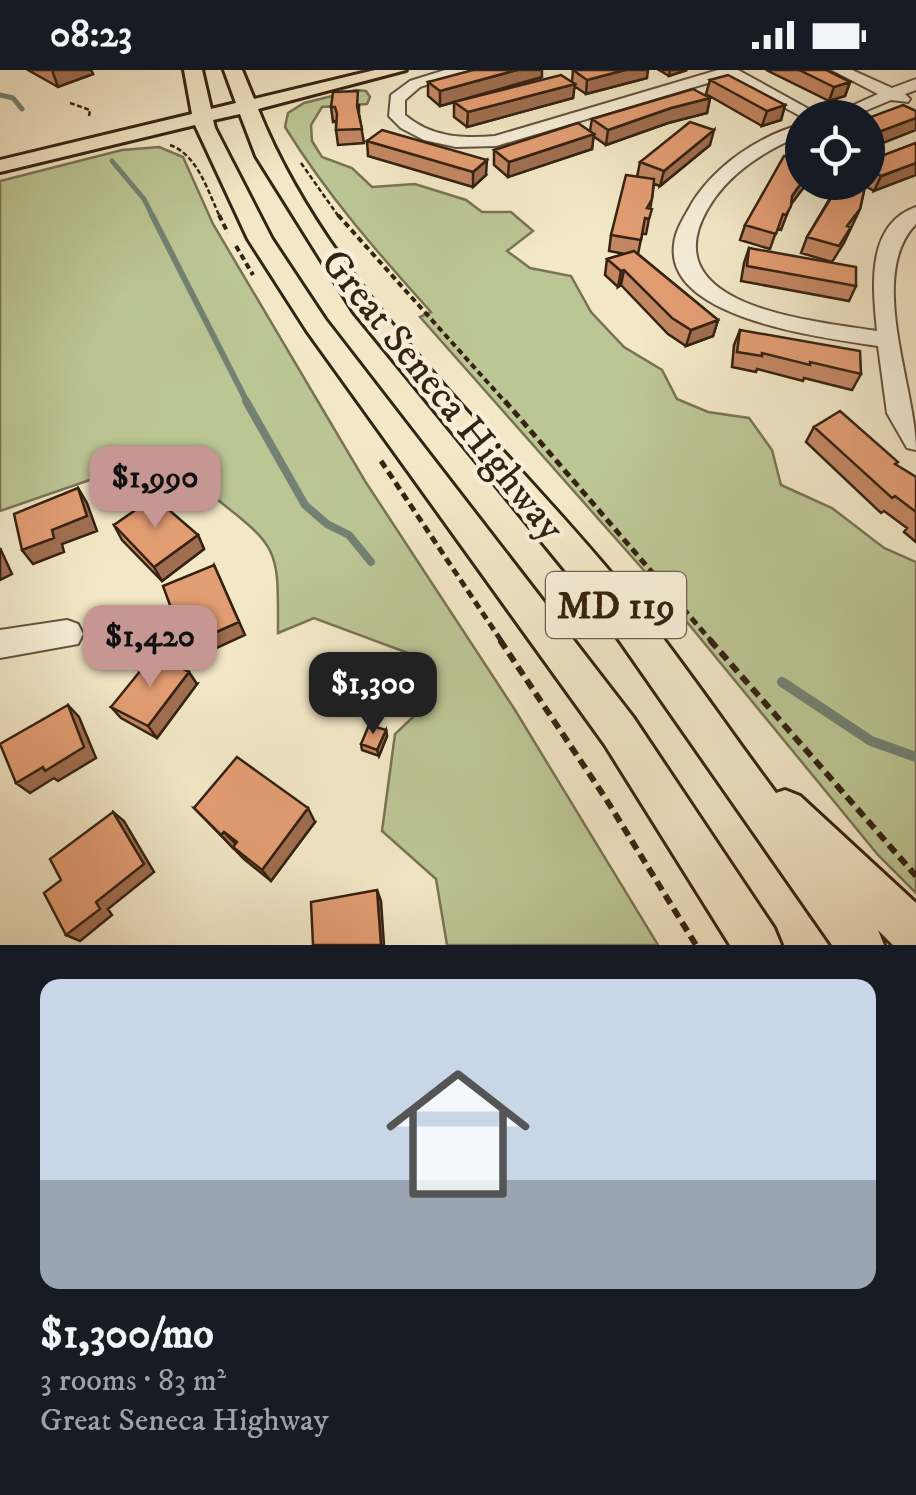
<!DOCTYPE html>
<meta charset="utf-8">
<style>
:root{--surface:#171b24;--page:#242831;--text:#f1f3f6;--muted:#9ea1a6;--line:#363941;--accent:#c59692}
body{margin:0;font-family:"IM FELL DW Pica",serif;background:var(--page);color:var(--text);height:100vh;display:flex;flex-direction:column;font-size:38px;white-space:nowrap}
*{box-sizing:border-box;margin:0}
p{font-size:32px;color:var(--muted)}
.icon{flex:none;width:55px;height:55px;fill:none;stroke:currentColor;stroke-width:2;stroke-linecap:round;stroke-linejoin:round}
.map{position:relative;height:875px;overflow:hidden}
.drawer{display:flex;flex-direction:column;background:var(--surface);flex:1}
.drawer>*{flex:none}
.fabs{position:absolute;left:785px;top:30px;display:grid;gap:20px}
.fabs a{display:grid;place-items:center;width:100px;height:100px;border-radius:50%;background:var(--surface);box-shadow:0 10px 40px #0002;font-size:50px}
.price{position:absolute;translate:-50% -85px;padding:0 22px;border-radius:20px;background:var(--accent);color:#111;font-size:32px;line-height:65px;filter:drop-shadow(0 2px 5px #0008)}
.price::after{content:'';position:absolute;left:50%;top:60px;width:30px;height:22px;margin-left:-15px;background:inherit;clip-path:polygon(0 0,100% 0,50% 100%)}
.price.current{background:#222;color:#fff}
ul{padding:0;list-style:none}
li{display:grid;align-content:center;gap:20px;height:530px;padding:0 40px}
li+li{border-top:2px solid var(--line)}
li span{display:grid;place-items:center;height:310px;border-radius:20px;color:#555}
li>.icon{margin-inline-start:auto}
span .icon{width:180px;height:180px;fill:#fffc;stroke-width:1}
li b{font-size:42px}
.status{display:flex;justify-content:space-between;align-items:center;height:70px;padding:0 50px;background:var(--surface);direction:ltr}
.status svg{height:28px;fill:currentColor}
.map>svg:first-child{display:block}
.green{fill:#bcc594;stroke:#787453;stroke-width:2.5}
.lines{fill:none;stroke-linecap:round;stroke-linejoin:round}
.stream-far3{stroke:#728173;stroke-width:5}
.stream-far2{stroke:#728173;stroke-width:6}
.stream-far1{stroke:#728173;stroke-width:8}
.stream{stroke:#728173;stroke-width:10}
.minor-casing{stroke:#64533f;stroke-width:4}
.major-casing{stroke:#352212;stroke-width:6}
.path-far3{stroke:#352212;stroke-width:2.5;stroke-dasharray:5 2.5;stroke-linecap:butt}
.path-far2{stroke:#352212;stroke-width:4;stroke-dasharray:6 4;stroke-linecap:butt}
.path-far1{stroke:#352212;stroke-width:5;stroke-dasharray:8 5;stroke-linecap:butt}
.path{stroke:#352212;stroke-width:6;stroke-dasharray:10 6;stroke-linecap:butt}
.minor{fill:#f7efda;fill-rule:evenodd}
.major{fill:#f2e7c6;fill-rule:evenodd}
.wall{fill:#c38763;stroke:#352212;stroke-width:2.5}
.shaded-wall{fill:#9f6e50;stroke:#352212;stroke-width:2.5}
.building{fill:#e39d73;stroke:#352212;stroke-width:2.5}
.labels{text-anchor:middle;stroke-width:9;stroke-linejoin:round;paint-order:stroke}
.shield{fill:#f7efda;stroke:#6f604e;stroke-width:2.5}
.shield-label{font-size:38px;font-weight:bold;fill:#352212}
.street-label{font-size:40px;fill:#352212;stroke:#f7efda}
</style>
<div class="status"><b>08:23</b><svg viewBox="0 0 49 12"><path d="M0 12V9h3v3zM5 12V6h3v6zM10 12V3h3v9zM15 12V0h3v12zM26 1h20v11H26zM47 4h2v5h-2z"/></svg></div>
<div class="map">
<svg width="916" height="875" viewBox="0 0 916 875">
<rect width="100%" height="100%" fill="#f2e7c6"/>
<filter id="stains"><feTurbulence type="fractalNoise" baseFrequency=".002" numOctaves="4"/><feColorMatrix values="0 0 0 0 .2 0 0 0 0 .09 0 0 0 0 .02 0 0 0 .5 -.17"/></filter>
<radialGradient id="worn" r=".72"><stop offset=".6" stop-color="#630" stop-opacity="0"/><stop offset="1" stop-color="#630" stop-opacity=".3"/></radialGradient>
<!-- green -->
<path class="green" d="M356,20L366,21L370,27L367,34L322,37L311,55L312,71L322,87L352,98L372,117L415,114L466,130L482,142H511L533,161L507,181L530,198L571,206L591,242L624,277L662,300L677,329L708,342L749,348L772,380L781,415L832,438L884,478L916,492V823L878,785L655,513L420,247L431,242C377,182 327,125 285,57L288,43L304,33Z
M159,77L183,87L213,154L365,411L515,640L658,875H447L436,809L382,761L395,664L432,629L408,583L314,548L278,563C278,479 281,479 214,427L137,433L110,403L0,441V111L122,80Z"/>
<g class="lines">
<!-- stream-far3 -->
<path class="stream-far3" d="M0,25L13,28L22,39
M112,91L144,129L153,147"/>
<!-- stream-far2 -->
<path class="stream-far2" d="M152,145L248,334"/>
<!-- stream-far1 -->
<path class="stream-far1" d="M246,331L305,435L327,454L349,465L371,492"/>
<!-- stream -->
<path class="stream" d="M782,612L871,671L916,687"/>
<!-- minor casing -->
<g class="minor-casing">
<path id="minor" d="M445,0H469L420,17L405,30V45C431,67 462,69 495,66L718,0H738L825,48H804L728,7L496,76L456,77L424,70L401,58L389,46L391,25L410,11Z
M832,0H852L892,18L916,9V20L905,24L910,29L908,32L891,30L848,48H825L878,24Z
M802,54V65C764,81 728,103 707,140C652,238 815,251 877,261C873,219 865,155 916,137V154C866,205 916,317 916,380L907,378L887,343L878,276C828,268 665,250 674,175C675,160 685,146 692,133C716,95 759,66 802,54Z
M67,550L78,554L83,564L78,574L0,588V560Z"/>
</g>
<!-- major casing -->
<g class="major-casing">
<path id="major" d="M184,0H202L211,39L236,33L224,0H242L254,29L375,0H406L258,39C330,220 504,371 626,521C679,586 726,656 776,723L785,720L800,726L916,833V875H893L878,860L884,875H832L601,544L353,241L256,86L240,44L213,50L215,58L272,169L325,249L633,647L774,858L781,875H730L605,675L307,261L248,169L195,55L0,102V90L192,44Z"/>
</g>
<!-- path-far3 -->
<path class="path-far3" d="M70,33L90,40L89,46
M170,75C198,85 208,122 220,147
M301,93L339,147"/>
<!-- path-far2 -->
<path class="path-far2" d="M219,145L228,163
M338,145L507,334
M236,176L253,205"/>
<!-- path-far1 -->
<path class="path-far1" d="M505,331L712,572
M381,391L502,572"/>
<!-- path -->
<path class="path" d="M500,570L606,729L696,875
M710,570L916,806"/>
<!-- minor -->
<use href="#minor" class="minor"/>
<!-- major -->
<use href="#major" class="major"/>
</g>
<!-- wall -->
<path class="wall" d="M28,0H91L93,4L58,17Z
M573,0L647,8L586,24L574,16L573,28L467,57L454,47V32L572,12Z
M659,0H687L669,6Z
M766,0H826L850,12L845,26L829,31Z
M542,7L440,36L428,26V12Z
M710,10L785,35L781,50L762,56L706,24Z
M710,28L707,43L668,53L606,75L593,66L592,79L508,107L494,95V80L590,61L592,49Z
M359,35V44L364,73L338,75L336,60V51L333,52L331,37Z
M367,71L486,105L473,117L368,86Z
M916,73L874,121L865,116L860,139L844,173L832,192L801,183L807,167L829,130L835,112H868V91Z
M710,75L660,116L654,114L648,154L646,164H642L638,184L718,250L713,266L686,276L668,264L621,215L618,217L605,205L607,189L625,184L609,181L611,165L637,107L640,92Z
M804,117L791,134L781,160L777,159L770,179L740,170L745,155Z
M749,178L856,216L849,231L741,211L744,193Z
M740,260L861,304L852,320L804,308L803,311L757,299L756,302L732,297L734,275Z
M814,357L896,395L916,407V472L904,462L907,458L884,441L881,443L806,372Z
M114,455L198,465L204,479L162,511L122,470Z
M197,614L157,668L121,648L111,637Z
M386,660L387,666L379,686L362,680L361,674Z
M194,738L315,752L271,811L244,789Z"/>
<!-- shaded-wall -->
<path class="shaded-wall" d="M52,0H91L93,4L58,17Z
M517,0H542V7L440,36V21Z
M625,0H648L647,8L586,24L587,10Z
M670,0H687L669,6Z
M850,12L845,26L829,31L834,17Z
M575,14L573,28L467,57L468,42Z
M710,28L707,43L668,53L606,75L608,60L671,38Z
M785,35L781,50L762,56L767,41Z
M916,48V60L868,79V66Z
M714,60L710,75L660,116L664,101Z
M594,64L592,79L508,107L509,92Z
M487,90L486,105L473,117V102Z
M916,93V105L874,121L881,106Z
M802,112H805L804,117L786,141L792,126Z
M624,200L621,215L618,217L621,201Z
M718,250L713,266L686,276L691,260Z
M78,418L87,433L97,461L62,474L64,482L33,494L22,480L52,460Z
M198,465L204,479L162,511L154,497Z
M0,478L12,504L0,510Z
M214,495L245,565L193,589L185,576Z
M189,602L197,614L157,668L148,656Z
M68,635L79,647L96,688L58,711L54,708L30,723L16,713L43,697Z
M386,660L387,666L379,686L377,680Z
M308,738L315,752L271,811L262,800Z
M113,742L124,751L154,802L108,839L112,845L80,871L66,865L96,832Z
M224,762L236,774L233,778L221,765Z
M377,820L381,831L384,875H381Z"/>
<!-- building -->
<path class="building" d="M473,0H517L440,21L428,12Z
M573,0H625L587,10Z
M799,0H826L850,12L834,17Z
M561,5L575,14L468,42L454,32Z
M728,5L785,35L767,41L710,10Z
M693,19L710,28L671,38L608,60L592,49Z
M358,21L357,36L362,59L336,60L337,44L335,37H331L333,22Z
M903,35L916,41V48L868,66V48Z
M690,52L714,60L664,101L640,92Z
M578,53L594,64L509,92L494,80Z
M382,60L487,90L473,102L367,71Z
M916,73V93L881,106L868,98V91Z
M784,86L802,91V112L792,126L791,136L786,145L783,144L776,164L745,155Z
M626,105L654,109L652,129L647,138L652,139L649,149L645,148L641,170L611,165Z
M836,112H866L860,139L847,156L851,157L839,176L807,167L834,123Z
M749,178L856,197V216L747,196Z
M634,181L718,250L691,260L672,248L624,200L621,201L607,189Z
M740,260L860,281L861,304L810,292V295L762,283V286L737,282Z
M840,341L898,392L895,394L916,407V442L895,426L892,428L814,357Z
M78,418L87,446L52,460L54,468L22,480L14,444Z
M154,427L198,465L154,497L114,455Z
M214,495L239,552L185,576L163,516Z
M154,584L189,602L148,656L111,637Z
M68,635L84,677L45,701L43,697L16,713L0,674Z
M369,655L386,660L377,680L361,674Z
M237,687L308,738L262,800L233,777L237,772L224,762L221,765L194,738Z
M113,742L144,794L96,832L100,839L66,865L44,823L61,810L50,789Z
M377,820L381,875H313L311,832Z"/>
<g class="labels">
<!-- shield labels -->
<rect class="shield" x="546" y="502" width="140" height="66" rx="8"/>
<g class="shield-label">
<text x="616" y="548">MD 119</text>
</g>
<!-- street labels -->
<g class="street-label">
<text transform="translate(444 324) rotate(51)" y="14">Great Seneca Highway</text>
</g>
</g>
<rect width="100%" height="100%" filter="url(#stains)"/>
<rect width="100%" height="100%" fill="url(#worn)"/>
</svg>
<div class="fabs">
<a><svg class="icon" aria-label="locate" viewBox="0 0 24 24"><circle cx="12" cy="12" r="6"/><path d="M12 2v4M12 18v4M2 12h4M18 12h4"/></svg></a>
</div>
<b class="price" style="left:155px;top:461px">$1,990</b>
<b class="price" style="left:150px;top:620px">$1,420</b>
<b class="price current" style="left:373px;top:667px">$1,300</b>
</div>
<section class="drawer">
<ul>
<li><span style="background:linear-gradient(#c9d6e8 65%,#9aa5b1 0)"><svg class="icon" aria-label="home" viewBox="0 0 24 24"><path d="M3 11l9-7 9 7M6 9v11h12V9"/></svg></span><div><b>$1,300/mo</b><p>3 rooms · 83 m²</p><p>Great Seneca Highway</p></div></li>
</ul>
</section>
